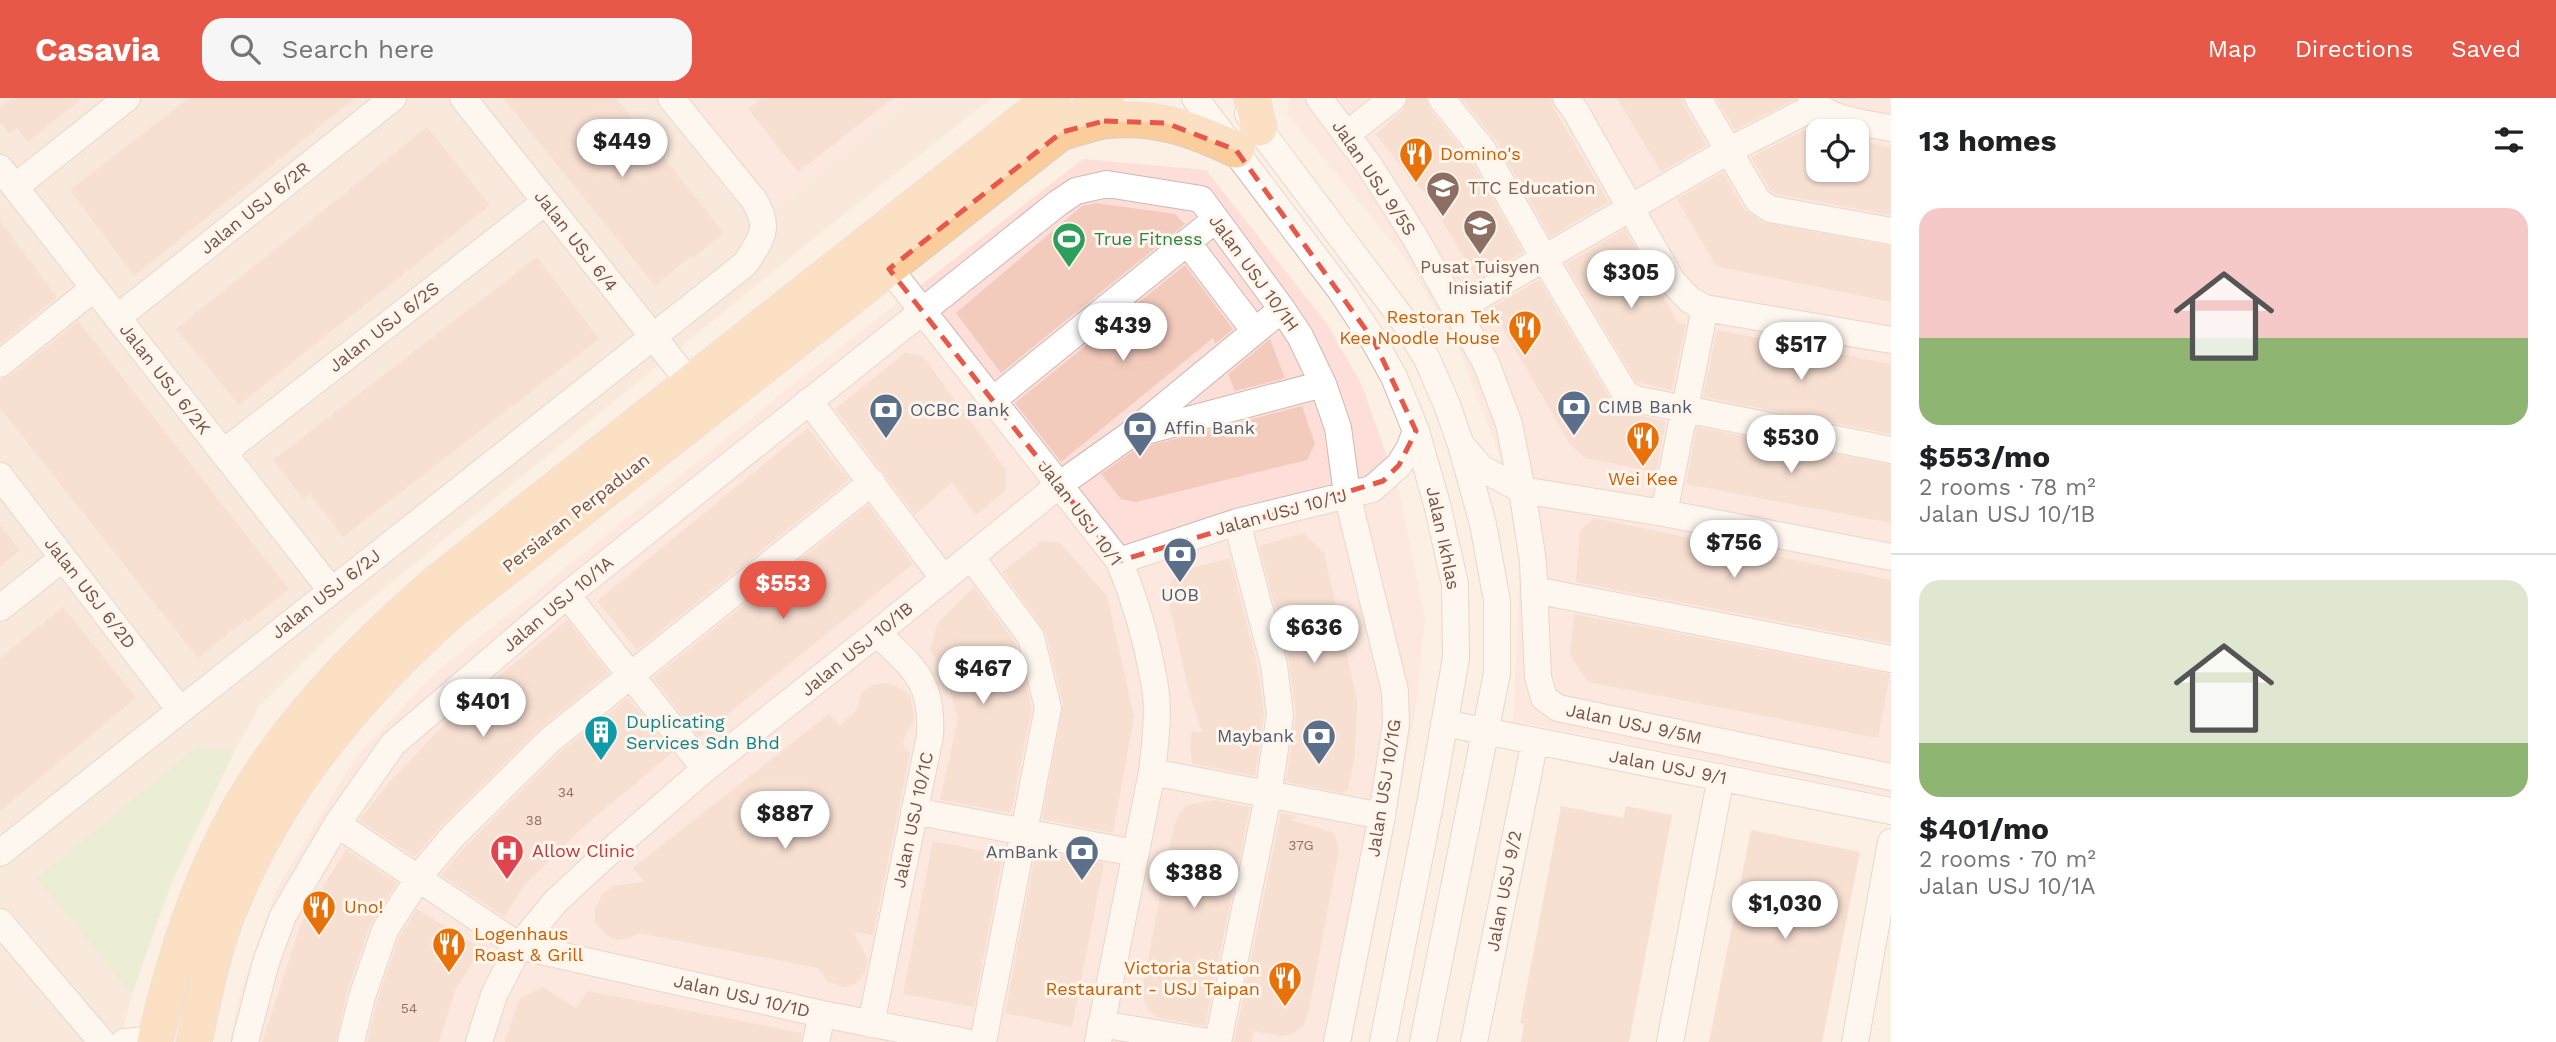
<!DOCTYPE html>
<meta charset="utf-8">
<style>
:root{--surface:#fff;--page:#f6f6f6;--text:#202124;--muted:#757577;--line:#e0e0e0;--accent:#e75848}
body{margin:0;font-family:"Work Sans",sans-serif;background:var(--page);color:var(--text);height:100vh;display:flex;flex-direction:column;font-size:26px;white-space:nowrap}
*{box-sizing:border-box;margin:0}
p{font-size:23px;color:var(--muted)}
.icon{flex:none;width:38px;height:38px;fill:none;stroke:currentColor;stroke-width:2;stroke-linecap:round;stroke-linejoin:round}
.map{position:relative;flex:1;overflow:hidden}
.details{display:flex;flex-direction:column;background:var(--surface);width:665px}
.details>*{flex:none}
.tools{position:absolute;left:1806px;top:21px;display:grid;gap:14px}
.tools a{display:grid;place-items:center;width:63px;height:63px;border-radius:14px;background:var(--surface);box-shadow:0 2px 5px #0004;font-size:35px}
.price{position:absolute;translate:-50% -60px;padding:0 16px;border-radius:24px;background:#fff;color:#222;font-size:23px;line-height:46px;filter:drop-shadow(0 2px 4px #0008)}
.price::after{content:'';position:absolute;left:50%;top:42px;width:21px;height:16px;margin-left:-10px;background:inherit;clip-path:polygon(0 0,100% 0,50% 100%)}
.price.selected{background:var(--accent);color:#fff}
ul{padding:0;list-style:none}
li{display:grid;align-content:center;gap:14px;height:371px;padding:0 28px}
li+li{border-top:2px solid var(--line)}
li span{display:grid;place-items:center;height:217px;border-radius:21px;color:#555}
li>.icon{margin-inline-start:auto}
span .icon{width:126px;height:126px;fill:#fffc;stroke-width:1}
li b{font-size:30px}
h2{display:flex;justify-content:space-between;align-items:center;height:84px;padding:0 28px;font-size:30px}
header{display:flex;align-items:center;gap:42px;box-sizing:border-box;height:98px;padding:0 35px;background:var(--accent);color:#fff}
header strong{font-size:33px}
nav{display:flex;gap:38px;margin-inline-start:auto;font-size:24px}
.search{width:490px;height:63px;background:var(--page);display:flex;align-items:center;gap:18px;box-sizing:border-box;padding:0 24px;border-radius:21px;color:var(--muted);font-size:26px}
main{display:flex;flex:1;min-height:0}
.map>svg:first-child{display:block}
.residential{fill:#f4e1d3}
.commercial{fill:#fdded8;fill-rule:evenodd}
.green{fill:#d7eac3}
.building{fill:#f2cbbc}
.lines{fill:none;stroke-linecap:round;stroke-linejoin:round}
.minor-casing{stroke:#d0b8ad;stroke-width:28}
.major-casing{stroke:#d8cfcc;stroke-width:37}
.minor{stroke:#fff;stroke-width:26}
.major{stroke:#fbcc9c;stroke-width:35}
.marked{fill:none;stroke:#e75848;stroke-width:5;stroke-dasharray:14 9;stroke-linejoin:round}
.labels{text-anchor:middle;stroke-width:6;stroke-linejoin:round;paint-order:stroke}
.number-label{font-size:14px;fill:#947266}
.food-label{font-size:18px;fill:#c56008;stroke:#fff5eb;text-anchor:start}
.street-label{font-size:18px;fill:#755449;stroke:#fff5eb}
.education-label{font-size:18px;fill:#785e54;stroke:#fff5eb;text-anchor:start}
.leisure-label{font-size:18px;fill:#27864d;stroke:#fff5eb;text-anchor:start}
.service-label{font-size:18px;fill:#4e5e75;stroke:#fff5eb;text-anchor:start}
.culture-label{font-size:18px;fill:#0d838f;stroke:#fff5eb;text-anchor:start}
.health-label{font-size:18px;fill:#be3a42;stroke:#fff5eb;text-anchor:start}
</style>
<header>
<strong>Casavia</strong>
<div class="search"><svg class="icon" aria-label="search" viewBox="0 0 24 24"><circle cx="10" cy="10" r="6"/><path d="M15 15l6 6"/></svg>Search here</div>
<nav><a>Map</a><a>Directions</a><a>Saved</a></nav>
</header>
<main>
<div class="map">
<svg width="1891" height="944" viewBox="0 0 1891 944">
<rect width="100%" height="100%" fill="#fcf0e4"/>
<!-- residential -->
<path class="residential" d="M0,0H992L829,128L349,519L260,607L234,654L172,783L132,896L120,944H0Z"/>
<!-- commercial -->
<path class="commercial" d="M687,0H917L777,111Z
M1290,0H1891V698L1513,623L1520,457L1501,361L1458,248L1403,157L1287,16ZM1818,33H1857V72H1818Z
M1083,61L1206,72L1327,226L1361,285L1400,395L1425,521L1416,609L1352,944H230L240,896L276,792L355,660L435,575L804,278Z"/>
<!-- green -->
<path class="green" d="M198,648L234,654L172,783L132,896L37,780Z"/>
<!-- building -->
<path class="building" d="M12,0H82L28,44L17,30L10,36L0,24V9Z
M189,0H355L134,178L70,92Z
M503,0H616L724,135L693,160L692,157L655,188Z
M762,0H893L798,74L748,11Z
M1408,0H1426L1429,10L1470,61L1523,154L1477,181L1426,96L1412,83L1376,36L1403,12Z
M1461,0H1551L1553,9L1609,104L1550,139L1497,44Z
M1617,0H1682L1684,8L1707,47L1661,74Z
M1716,0H1795L1796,1L1735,32Z
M1812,28L1818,37V72H1857V42L1891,50V117L1776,96L1770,92L1751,59Z
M427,29L490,107L239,307L176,231Z
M1723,74L1744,111L1762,124L1891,148V204L1716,168L1677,101Z
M1096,105L1175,116L1185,126L1001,275L956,215L1082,108Z
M0,123L57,199L0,246Z
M1625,131L1678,225L1686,226L1672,292L1636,284L1566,166Z
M537,159L599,241L343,439L310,396L303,401L273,362Z
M1185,167L1233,231L1215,246L1213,240L1061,364L1015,305Z
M1539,182L1612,304L1631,316L1666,323L1656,374L1585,360L1570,346L1491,210Z
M78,223L289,491L248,524L246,521L198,560L0,310V281L10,278Z
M1717,232L1891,266V336L1703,299Z
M1270,241L1285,280L1235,293L1228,276Z
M905,255L923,258L1006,372L1005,393L976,417L952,384L915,417L835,311Z
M1302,308L1315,346L1307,362L1136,404L1121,401L1101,376L1136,351Z
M1697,329L1891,367V425L1686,386Z
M808,330L849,382L637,552L597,503Z
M868,407L913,466L699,639L653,580Z
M1594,420L1891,482V545L1576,484L1580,433Z
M0,428L20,452L0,469Z
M1303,435L1324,455L1357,602L1355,657L1348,691L1343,695L1286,684L1296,615L1289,563L1259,448Z
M1042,443L1060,445L1107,498L1134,618L1113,735L1042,721L1063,606L1046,535L1002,474Z
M1230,460L1258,570L1264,617L1255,678L1192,666L1190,649L1192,633L1202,635L1189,594L1167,497L1171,483L1183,472Z
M974,489L1016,546L1032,610L1011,715L940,702L958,621L946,576L930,553L937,526Z
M63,509L136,600L0,713V560Z
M1574,516L1890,576L1878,640L1588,584L1570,557Z
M567,522L609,575L539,631L442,727L415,759L359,722L392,681L461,609Z
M887,585L900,590L910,597L914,620L912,628L906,634L903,647L910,655L873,837L854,834L868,862L864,876L855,886L843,889L827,883L818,870L638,835L630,840L617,842L606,837L595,825V811L602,797L612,788L645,784L633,770L829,616L840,628L857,612L861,596L872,587Z
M628,600L672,655L584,728L525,786L504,819L441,777L465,749L560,654Z
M1215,702L1250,709L1205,928L1156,919L1148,912L1144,902L1143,888L1173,731L1178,717L1187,707Z
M1561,708L1623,720L1626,708L1672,717L1629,944H1521L1524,926L1520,925Z
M1281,715L1298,718L1290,722L1332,734L1337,743L1339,752L1309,911L1304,927L1294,935L1283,938L1253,933L1252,944H1234Z
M1751,732L1860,754L1822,944H1709Z
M933,743L1003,757L974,909L903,896Z
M346,751L397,785L370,827L347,894L336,944H262L302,823Z
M1036,752L1104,765L1072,929L1005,915Z
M417,811L482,851L456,890L439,944H367L377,903L399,839Z
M543,889L576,910L588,893L802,935L801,944H505L519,901Z"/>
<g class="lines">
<!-- minor casing -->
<g class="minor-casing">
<path id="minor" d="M463,0L690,285
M1195,0L1341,193L1374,243L1394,279L1416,333L1437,406L1455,486L1456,560L1430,706L1383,944
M1319,0L1369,67L1413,136L1486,265L1509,326L1522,392L1533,464L1538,579L1544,600L1558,610L1891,679
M1441,0L1483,52L1544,160L1625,295L1635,301L1891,352
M1566,0L1575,12L1672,183L1690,202L1705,210L1891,242
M1698,0L1758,103L1770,111L1891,133
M1811,0C1826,23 1866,25 1891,30
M1248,16L1404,223L1427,261L1447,307L1461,347L1483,426L1497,503V575L1423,944
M1346,37L1393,0
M0,70L331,492
M15,89L127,0
M1187,144L1254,232
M877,155L1119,463C1135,501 1147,543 1154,583C1160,612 1155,645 1152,674L1098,944
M1457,211L1728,53L1816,8
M117,220L393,0
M0,266L94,190
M993,302L1216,121
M809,303L944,481
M1135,336L1323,286
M1463,349L1481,370L1522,392L1664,415L1891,459
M223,355L545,104
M0,378L180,612
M1664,415L1705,210
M971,459L1031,539L1048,610L983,944
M1119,463L1237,424L1372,391L1399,367L1409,351L1416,333
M1534,492L1891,561
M567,497L705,671
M0,510L63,460
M1444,625L1891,713
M1152,674L1382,718
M914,713L1135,755
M337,726L519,848L822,916L966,944
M0,755L745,166C762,141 771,129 754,102L671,0
M0,824L102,944
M871,926L930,638C933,582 914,571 877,535
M1101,926L1208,944
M124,944L156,941
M245,944L266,864L283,818L337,726L393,646L567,497L1058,105L1076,93L1107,86L1201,101L1282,211L1300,238L1323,286L1338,330L1347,396L1395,593L1396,626L1382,718L1337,944
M351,944L362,899L385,832L422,775L453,738L550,642L872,384
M479,944L494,897L519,848L556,803L608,755L705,671L877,535L1059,387L1128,338L1282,211
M816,944L822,916
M1218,944L1268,698L1280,617L1274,567L1237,424
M1474,944L1535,643
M1670,944L1721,679
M1855,944L1891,744"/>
</g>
<!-- major casing -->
<g class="major-casing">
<path id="major" d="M1252,0L1259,30
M1067,33C1079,30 1092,25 1104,23C1153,17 1193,31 1236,52
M155,944C171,873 192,803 225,738C274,639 356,554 439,483L1052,0
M194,944C204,898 213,849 232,805C280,688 357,597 451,513L1105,0"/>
</g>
<!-- minor -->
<use href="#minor" class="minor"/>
<!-- major -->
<use href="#major" class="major"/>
</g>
<!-- marked area -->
<path d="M0 0H1891V944H0ZM1104,23L1166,25L1236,52L1374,243L1416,333L1399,367L1383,383L1119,463L889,171L1062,34Z" fill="#fcf0e4" fill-opacity=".55" fill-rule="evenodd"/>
<path class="marked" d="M1104,23L1166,25L1236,52L1374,243L1416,333L1399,367L1383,383L1119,463L889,171L1062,34Z"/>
<!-- icons -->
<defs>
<g id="restaurant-pin" transform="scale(1.75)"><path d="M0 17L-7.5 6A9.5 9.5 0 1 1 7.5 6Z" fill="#e8710a" stroke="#fff5eb"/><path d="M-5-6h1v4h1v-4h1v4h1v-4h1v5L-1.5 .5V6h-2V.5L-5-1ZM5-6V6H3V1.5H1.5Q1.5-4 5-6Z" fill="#fff"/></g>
<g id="school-pin" transform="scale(1.75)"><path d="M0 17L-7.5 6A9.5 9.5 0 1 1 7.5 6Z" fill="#8d6e63" stroke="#fff5eb"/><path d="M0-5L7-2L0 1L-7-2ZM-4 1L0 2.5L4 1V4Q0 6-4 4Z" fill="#fff"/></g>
<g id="stadium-pin" transform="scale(1.75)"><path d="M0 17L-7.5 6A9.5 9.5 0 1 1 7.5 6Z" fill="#2e9e5b" stroke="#fff5eb"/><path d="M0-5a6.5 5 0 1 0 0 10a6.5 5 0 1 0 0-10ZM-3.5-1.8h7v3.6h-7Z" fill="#fff"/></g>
<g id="bank-pin" transform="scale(1.75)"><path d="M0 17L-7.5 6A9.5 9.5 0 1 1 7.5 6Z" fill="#5c6f8a" stroke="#fff5eb"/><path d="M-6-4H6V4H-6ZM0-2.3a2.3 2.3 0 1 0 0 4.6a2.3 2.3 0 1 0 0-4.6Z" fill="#fff"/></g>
<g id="building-pin" transform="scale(1.75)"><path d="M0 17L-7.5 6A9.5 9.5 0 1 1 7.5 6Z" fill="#0f9aa8" stroke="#fff5eb"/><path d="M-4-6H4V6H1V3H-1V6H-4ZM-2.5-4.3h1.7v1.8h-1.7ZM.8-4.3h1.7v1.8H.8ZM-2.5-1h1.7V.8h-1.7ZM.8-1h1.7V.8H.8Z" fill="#fff"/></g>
<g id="hospital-pin" transform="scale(1.75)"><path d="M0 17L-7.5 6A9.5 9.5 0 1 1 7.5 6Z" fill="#e0444e" stroke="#fff5eb"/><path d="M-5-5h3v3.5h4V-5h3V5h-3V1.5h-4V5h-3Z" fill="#fff"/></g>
</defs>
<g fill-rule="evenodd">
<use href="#restaurant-pin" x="1416" y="56"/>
<use href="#school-pin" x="1443" y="90"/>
<use href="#school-pin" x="1480" y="128"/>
<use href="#stadium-pin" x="1069" y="141"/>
<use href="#restaurant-pin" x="1525" y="229"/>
<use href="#bank-pin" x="1574" y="309"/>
<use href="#bank-pin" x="886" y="312"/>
<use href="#bank-pin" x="1140" y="330"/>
<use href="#restaurant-pin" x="1643" y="340"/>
<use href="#bank-pin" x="1180" y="456"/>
<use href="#building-pin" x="601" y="634"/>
<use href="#bank-pin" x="1319" y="638"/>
<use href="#hospital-pin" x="507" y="753"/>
<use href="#bank-pin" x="1082" y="754"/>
<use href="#restaurant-pin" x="319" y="809"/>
<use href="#restaurant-pin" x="449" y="846"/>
<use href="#restaurant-pin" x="1285" y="880"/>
</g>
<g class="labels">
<!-- number labels -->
<g class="number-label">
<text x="566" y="699">34</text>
<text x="534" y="727">38</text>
<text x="1301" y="752">37G</text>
<text x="409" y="915">54</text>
</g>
<!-- food labels -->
<g class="food-label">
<text x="1440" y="62">Domino's</text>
<text x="1500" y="225" text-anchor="end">Restoran Tek<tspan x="1500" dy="21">Kee Noodle House</tspan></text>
<text x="1643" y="387" text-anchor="middle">Wei Kee</text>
<text x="344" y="815">Uno!</text>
<text x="474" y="842">Logenhaus<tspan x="474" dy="21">Roast &amp; Grill</tspan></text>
<text x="1260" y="876" text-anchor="end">Victoria Station<tspan x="1260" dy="21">Restaurant - USJ Taipan</tspan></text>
</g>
<!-- street labels -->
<g class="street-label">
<text transform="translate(1374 80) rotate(56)" y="6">Jalan USJ 9/5S</text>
<text transform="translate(255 110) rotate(-39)" y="6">Jalan USJ 6/2R</text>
<text transform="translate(576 143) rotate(52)" y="6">Jalan USJ 6/4</text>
<text transform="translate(1254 175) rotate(54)" y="6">Jalan USJ 10/1H</text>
<text transform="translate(384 229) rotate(-38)" y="6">Jalan USJ 6/2S</text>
<text transform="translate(165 281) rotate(52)" y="6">Jalan USJ 6/2K</text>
<text transform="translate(1281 414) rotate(-15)" y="6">Jalan USJ 10/1J</text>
<text transform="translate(576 415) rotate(-38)" y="6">Persiaran Perpaduan</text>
<text transform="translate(1080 415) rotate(53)" y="6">Jalan USJ 10/1</text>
<text transform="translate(1443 440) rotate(78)" y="6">Jalan Ikhlas</text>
<text transform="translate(90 495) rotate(52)" y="6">Jalan USJ 6/2D</text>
<text transform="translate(326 496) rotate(-38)" y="6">Jalan USJ 6/2J</text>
<text transform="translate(558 506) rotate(-40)" y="6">Jalan USJ 10/1A</text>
<text transform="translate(857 551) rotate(-39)" y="6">Jalan USJ 10/1B</text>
<text transform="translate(1634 626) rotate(12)" y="6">Jalan USJ 9/5M</text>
<text transform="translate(1668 669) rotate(11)" y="6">Jalan USJ 9/1</text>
<text transform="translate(1384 690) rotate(-81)" y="6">Jalan USJ 10/1G</text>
<text transform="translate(913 722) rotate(-78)" y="6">Jalan USJ 10/1C</text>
<text transform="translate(1504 793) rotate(-79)" y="6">Jalan USJ 9/2</text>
<text transform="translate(742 898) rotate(13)" y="6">Jalan USJ 10/1D</text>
</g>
<!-- education labels -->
<g class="education-label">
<text x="1468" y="96">TTC Education</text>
<text x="1480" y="175" text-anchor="middle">Pusat Tuisyen<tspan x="1480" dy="21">Inisiatif</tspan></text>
</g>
<!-- leisure labels -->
<g class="leisure-label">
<text x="1094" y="147">True Fitness</text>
</g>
<!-- service labels -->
<g class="service-label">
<text x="1598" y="315">CIMB Bank</text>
<text x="910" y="318">OCBC Bank</text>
<text x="1164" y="336">Affin Bank</text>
<text x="1180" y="503" text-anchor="middle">UOB</text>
<text x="1294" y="644" text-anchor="end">Maybank</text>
<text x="1058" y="760" text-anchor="end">AmBank</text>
</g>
<!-- culture labels -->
<g class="culture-label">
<text x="626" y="630">Duplicating<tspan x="626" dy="21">Services Sdn Bhd</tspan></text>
</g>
<!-- health labels -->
<g class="health-label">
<text x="532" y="759">Allow Clinic</text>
</g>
</g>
</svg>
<div class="tools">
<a><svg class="icon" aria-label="locate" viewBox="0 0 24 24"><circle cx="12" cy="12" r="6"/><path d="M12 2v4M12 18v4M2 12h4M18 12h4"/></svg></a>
</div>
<b class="price" style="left:622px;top:81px">$449</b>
<b class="price" style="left:1631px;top:212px">$305</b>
<b class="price" style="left:1123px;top:265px">$439</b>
<b class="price" style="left:1801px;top:284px">$517</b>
<b class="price" style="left:1791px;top:377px">$530</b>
<b class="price" style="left:1734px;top:482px">$756</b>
<b class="price selected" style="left:783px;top:523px">$553</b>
<b class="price" style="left:1314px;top:567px">$636</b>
<b class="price" style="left:983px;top:608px">$467</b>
<b class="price" style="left:483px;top:641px">$401</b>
<b class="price" style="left:785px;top:753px">$887</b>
<b class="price" style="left:1194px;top:812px">$388</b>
<b class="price" style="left:1785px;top:843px">$1,030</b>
</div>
<section class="details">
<h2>13 homes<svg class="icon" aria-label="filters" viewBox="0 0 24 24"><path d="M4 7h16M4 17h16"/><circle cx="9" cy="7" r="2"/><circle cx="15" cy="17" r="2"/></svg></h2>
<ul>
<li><span style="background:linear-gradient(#f6c9c9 60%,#8fb573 0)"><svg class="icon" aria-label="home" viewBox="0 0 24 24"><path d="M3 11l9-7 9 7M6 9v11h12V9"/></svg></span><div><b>$553/mo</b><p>2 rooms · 78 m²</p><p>Jalan USJ 10/1B</p></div></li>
<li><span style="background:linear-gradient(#dfe7d0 75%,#8fb573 0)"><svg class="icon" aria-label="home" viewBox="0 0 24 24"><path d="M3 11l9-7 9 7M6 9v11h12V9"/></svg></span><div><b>$401/mo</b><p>2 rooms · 70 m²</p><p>Jalan USJ 10/1A</p></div></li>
</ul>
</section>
</main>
